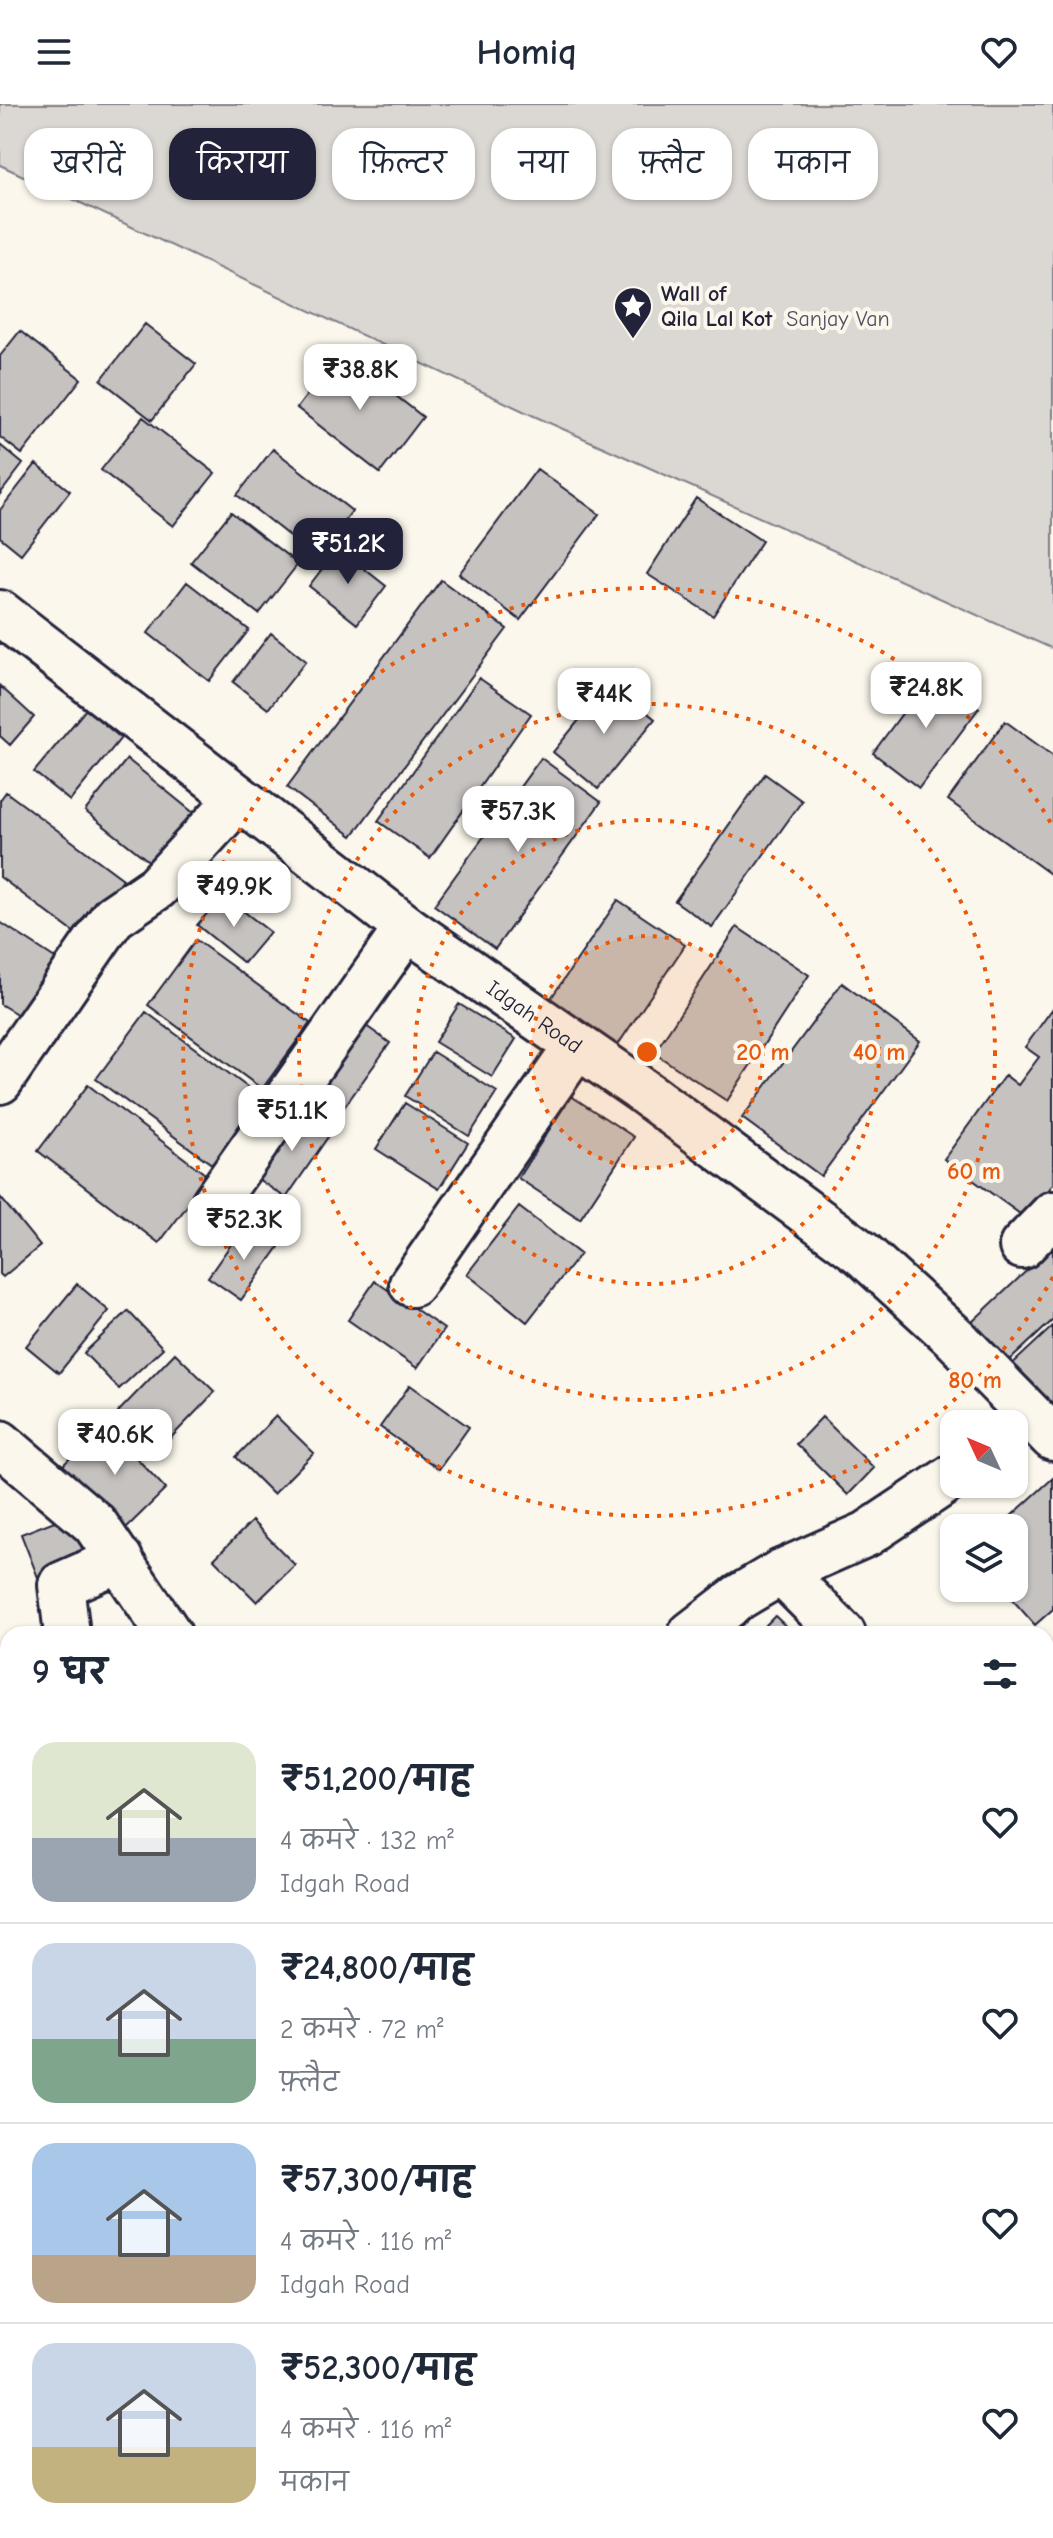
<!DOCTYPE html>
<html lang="hi">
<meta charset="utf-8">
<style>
:root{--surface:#fff;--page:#f6f6f7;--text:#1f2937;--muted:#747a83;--line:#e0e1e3;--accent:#22223b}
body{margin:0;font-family:"Comic Neue","Playpen Sans Deva",sans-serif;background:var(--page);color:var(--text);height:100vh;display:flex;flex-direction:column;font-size:30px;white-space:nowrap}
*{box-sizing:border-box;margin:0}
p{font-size:26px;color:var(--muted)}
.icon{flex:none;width:44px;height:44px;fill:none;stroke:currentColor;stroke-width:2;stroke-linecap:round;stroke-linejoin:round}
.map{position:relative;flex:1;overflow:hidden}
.side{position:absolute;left:0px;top:1522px;width:1054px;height:912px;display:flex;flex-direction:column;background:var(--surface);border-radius:24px 24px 0 0;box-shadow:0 2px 6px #0004}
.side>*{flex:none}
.hud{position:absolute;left:24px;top:24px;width:1006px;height:72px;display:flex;gap:16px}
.needle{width:52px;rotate:314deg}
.tools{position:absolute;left:940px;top:1306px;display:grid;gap:16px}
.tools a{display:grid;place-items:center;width:88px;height:88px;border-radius:16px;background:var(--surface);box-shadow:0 2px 6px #0004;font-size:40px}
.price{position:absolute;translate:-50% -68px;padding:0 18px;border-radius:16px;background:#fff;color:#222;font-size:26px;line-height:52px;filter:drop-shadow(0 2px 4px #0008)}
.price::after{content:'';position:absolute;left:50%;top:48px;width:24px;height:18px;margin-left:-12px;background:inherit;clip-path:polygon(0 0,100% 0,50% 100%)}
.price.on{background:var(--accent);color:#fff}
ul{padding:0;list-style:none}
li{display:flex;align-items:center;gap:24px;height:200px;padding:0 32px}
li+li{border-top:2px solid var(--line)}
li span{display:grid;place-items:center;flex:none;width:224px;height:160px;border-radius:24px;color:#555}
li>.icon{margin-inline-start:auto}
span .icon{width:96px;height:96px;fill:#fffc;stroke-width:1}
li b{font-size:34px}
h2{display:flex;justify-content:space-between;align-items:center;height:96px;padding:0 32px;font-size:34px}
.tag{padding:0 28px;border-radius:24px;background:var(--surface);box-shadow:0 2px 6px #0004;font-size:28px;line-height:72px}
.tag.on{background:var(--accent);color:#fff}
header{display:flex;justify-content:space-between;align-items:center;height:104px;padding:0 32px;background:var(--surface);font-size:36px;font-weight:700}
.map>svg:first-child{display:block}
.green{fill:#dbd8d3;stroke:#7e7d87;stroke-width:2}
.building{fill:#c6c2c0;stroke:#22223b;stroke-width:2}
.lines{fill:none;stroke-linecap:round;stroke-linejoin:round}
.minor-casing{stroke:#22223b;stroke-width:50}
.minor{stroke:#fbf7ec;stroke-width:44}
.ring{fill:none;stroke:#e8590c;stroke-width:4;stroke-dasharray:4 8}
.labels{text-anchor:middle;stroke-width:8;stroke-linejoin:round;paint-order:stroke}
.poi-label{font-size:22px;font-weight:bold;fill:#22223b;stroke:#fbf7ec;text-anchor:start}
.park-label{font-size:22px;fill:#505061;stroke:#fbf7ec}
.street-label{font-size:22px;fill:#22223b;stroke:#fbf7ec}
.centre{fill:#e8590c;stroke:#fbf7ec;stroke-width:4}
.ring-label{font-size:24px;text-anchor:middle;font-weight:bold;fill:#e8590c;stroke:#fbf7ec;stroke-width:8;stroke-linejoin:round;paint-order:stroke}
</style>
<header><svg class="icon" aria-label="menu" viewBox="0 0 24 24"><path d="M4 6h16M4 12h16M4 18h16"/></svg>Homiq<svg class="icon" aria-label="heart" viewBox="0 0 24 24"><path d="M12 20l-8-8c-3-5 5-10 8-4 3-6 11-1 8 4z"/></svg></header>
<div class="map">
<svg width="1053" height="2434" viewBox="0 0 1053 2434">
<rect width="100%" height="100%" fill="#fbf7ec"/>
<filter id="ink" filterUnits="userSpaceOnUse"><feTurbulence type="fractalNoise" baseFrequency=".0125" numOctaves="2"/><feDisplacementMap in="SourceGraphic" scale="16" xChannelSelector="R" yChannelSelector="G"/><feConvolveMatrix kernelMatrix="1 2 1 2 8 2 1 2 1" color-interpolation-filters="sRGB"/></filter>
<g filter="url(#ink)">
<!-- green -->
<path class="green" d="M0,0H1053V545L534,312L0,61Z"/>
<!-- building -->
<path class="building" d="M145,220L196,260L152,316L101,276Z
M20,227L81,275L22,350L0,333V252Z
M340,248L423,313L380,369L297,304Z
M143,313L215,369L173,422L101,366Z
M0,341L23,360L0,390Z
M273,345L352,407L316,453L237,391Z
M36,360L70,387L21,450L0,433V406Z
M537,365L599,410L520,516L459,470Z
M696,394L762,437L713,512L647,470Z
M231,408L298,460L259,510L191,458Z
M338,444L386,482L357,520L309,482Z
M441,476L507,525L352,732L287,683Z
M187,478L249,526L209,577L148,529Z
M271,529L306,557L268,605L233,578Z
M932,569L979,604L919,684L873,649Z
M479,574L531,610L430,754L378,717Z
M610,578L655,615L598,685L553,648Z
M0,582L34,613L10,641L0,632Z
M86,605L121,634L70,697L34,668Z
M1005,617L1053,652V772L948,696Z
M541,654L601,698L495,845L434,801Z
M127,655L196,711L155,762L85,707Z
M765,670L802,697L712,823L675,797Z
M6,688L123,775L80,833L0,773V696Z
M223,791L270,828L244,859L197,821Z
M618,796L685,841L613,948L545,903Z
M0,818L61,858L20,912L0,900Z
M737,823L809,871L727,997L654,949Z
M196,836L310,919L262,985L148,901Z
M842,879L920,937L821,1072L742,1014Z
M459,900L516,935L492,973L435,938Z
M1053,904V1080L1027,1115L944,1055L1005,971L1018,981L1039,953L1025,943Z
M146,908L262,994L213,1061L96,975Z
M355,914L390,939L337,1013L302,988Z
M433,948L497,988L469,1032L405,992Z
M88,981L209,1073L159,1139L38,1047Z
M571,992L634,1033L580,1115L518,1074Z
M405,999L468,1039L439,1085L376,1045Z
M299,1004L332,1027L286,1094L252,1071Z
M0,1093L40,1142L3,1173L0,1170Z
M519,1103L580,1150L527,1218L467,1170Z
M246,1119L279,1143L241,1196L208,1173Z
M1053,1142V1216L1009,1257L972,1218Z
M375,1177L444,1225L417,1264L348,1216Z
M77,1180L109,1207L59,1269L26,1242Z
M128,1207L163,1244L119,1285L84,1249Z
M1053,1222V1297L1045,1305L1007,1265Z
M175,1249L215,1288L158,1347L118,1308Z
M410,1281L469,1323L439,1365L380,1323Z
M276,1312L314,1349L273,1390L236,1353Z
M822,1313L874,1364L848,1391L796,1340Z
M105,1321L166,1385L125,1425L63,1361Z
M1053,1374V1505L1035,1521L1002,1484H1014V1424H998Z
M70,1411L87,1458L39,1476L21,1430Z
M252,1417L295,1461L257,1498L214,1455Z
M775,1512L794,1530H757Z
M1046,1777L1053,1783V1868L1046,1876Z
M1046,1944L1053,1951L1052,2031L1046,2025Z
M1046,2150L1053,2157V2192L1046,2202Z
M8,2303V2360L0,2361V2305Z
M1053,2313V2346L1046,2339V2320Z
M542,2426H547L555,2434H534Z"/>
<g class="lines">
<!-- minor casing -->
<g class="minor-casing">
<g id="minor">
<path id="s1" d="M0,509L407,824L640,985L863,1150L955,1234L1053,1334"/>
<path d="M0,977L113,813L157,783L238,695"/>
<path d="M214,1099L407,824"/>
<path d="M1022,1142L1053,1110"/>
<path d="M412,1180L577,942"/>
<path d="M0,1339L95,1420L169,1530"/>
<path d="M781,1468L843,1530"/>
<path d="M67,1530L61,1481L120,1455"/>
<path d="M691,1530L739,1493L781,1468L867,1430L954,1372"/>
<path d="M0,1711L8,1707"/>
<path d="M1046,1757L1053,1763"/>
<path d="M1046,2238L1053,2229"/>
<path d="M0,2385L8,2384"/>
<path d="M60,2426L62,2434"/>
<path d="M395,2426L410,2434"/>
<path d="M722,2426L738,2434"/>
<path d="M870,2434L876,2426"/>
</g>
</g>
<!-- minor -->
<use href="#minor" class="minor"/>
</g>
</g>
<!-- distance rings -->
<circle cx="647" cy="948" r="116" fill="#e8590c" fill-opacity=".12"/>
<g class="ring">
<circle cx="647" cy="948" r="116"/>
<circle cx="647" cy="948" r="232"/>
<circle cx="647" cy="948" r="348"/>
<path d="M1053 1173A464 464 0 1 1 1053 723"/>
</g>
<!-- icons -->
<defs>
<g id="sight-pin" transform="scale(2)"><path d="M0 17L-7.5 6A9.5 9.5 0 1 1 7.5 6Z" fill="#22223b" stroke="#fbf7ec"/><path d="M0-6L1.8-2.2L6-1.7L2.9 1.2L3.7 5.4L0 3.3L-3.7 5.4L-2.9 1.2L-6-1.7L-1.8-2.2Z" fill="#fff"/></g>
</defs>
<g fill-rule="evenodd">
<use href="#sight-pin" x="633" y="202"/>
</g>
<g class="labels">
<!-- poi labels -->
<g class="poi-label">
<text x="661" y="197">Wall of<tspan x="661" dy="25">Qila Lal Kot</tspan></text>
</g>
<!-- park labels -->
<g class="park-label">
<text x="838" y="222">Sanjay Van</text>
</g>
<!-- street labels -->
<g class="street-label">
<text dy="8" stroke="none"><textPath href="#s1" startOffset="670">Idgah Road</textPath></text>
</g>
</g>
<circle cx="647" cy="948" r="12" class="centre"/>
<g class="ring-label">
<text x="763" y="956">20 m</text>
<text x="879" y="956">40 m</text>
<text x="974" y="1075">60 m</text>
<text x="975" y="1284">80 m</text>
</g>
</svg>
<div class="tools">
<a><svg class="needle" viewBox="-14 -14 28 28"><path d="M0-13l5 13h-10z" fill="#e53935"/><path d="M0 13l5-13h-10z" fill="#747a83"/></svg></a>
<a><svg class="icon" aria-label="layers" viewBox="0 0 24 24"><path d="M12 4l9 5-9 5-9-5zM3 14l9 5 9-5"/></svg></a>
</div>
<b class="price" style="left:360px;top:308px">₹38.8K</b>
<b class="price on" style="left:348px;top:482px">₹51.2K</b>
<b class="price" style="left:926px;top:626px">₹24.8K</b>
<b class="price" style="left:604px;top:632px">₹44K</b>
<b class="price" style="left:518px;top:750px">₹57.3K</b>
<b class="price" style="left:234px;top:825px">₹49.9K</b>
<b class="price" style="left:292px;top:1049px">₹51.1K</b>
<b class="price" style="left:244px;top:1158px">₹52.3K</b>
<b class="price" style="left:115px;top:1373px">₹40.6K</b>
<div class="hud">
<a class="tag">खरीदें</a>
<a class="tag on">किराया</a>
<a class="tag">फ़िल्टर</a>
<a class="tag">नया</a>
<a class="tag">फ़्लैट</a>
<a class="tag">मकान</a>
</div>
<section class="side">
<h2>9 घर<svg class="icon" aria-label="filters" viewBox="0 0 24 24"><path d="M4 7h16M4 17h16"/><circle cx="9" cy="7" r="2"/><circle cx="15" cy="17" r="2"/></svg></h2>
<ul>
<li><span style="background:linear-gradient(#dfe7d0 60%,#9aa5b1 0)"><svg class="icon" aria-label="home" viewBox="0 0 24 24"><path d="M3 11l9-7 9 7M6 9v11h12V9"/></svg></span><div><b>₹51,200/माह</b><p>4 कमरे · 132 m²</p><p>Idgah Road</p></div><svg class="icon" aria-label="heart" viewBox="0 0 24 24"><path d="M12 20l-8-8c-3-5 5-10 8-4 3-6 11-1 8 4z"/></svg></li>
<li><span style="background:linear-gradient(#c9d6e8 60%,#7fa58c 0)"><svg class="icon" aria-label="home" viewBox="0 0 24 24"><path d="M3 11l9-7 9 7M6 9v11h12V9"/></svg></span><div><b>₹24,800/माह</b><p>2 कमरे · 72 m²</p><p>फ़्लैट</p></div><svg class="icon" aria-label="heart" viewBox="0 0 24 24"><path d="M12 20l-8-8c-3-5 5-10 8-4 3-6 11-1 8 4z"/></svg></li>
<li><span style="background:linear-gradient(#a9c7e8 70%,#b9a48a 0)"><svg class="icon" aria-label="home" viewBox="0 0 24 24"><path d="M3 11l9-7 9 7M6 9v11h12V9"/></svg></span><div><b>₹57,300/माह</b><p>4 कमरे · 116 m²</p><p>Idgah Road</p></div><svg class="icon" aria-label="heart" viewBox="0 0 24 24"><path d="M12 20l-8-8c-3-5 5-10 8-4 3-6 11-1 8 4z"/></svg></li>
<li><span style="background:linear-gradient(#c9d6e8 65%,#c2b280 0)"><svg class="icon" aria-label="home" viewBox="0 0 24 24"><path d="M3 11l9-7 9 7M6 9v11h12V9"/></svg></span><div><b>₹52,300/माह</b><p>4 कमरे · 116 m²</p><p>मकान</p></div><svg class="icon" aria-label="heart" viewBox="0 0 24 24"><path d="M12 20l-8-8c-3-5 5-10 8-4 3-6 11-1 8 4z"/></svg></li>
</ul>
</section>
</div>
